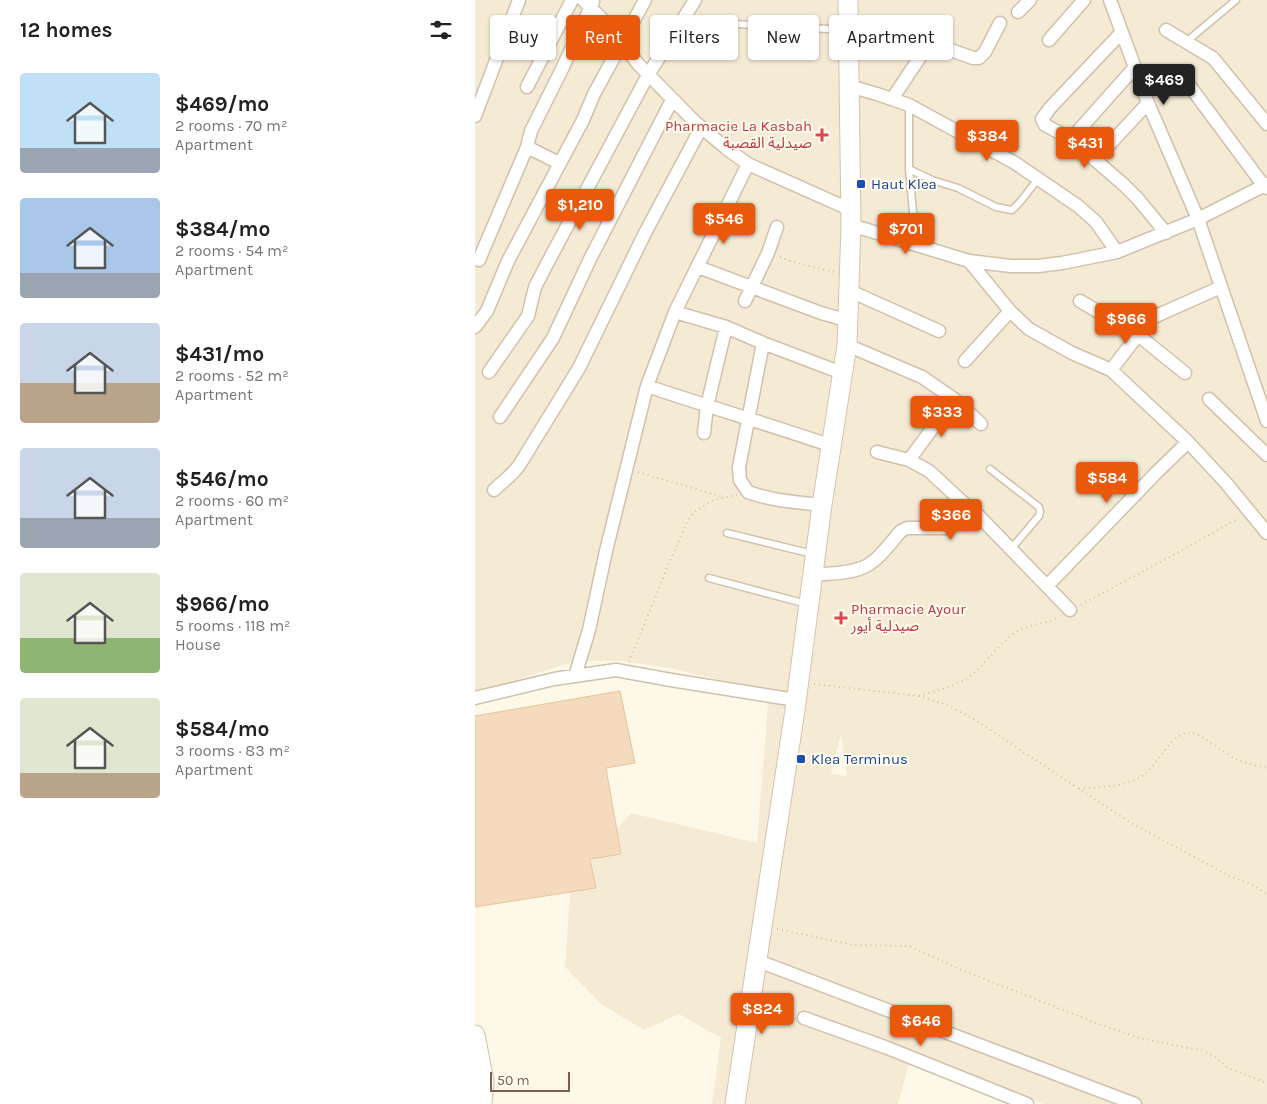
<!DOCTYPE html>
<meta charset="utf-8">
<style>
:root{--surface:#fff;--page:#f6f6f6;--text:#222;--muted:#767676;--accent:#ea580c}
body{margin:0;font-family:Karla,"Noto Sans Arabic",sans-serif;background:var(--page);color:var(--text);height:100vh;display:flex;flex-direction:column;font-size:19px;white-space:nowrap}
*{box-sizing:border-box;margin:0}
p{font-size:16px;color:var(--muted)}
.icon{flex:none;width:28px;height:28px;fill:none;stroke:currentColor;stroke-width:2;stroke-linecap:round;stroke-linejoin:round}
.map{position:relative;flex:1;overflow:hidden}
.side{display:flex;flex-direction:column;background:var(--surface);width:475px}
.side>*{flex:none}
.guide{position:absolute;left:15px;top:15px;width:475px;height:45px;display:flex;gap:10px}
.scale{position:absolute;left:15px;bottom:12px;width:80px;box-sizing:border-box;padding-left:5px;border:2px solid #79614a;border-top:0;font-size:14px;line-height:18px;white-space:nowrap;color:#79614a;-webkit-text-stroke:4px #fffbee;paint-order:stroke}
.price{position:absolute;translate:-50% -42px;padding:0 11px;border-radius:5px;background:var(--accent);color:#fff;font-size:16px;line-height:32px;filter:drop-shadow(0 1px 2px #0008)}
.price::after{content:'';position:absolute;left:50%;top:30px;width:15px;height:11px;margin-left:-8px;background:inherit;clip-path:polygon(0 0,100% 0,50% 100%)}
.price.on{background:#222;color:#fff}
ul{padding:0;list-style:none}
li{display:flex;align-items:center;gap:15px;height:125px;padding:0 20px}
li span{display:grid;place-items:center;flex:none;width:140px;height:100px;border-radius:5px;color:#555}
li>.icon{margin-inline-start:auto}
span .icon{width:60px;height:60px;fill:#fffc;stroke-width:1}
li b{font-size:21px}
h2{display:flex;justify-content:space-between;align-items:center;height:60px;padding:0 20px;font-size:21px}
.chip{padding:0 18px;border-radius:5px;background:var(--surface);box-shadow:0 1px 4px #0004;font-size:18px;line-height:45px}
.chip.on{background:var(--accent);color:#fff}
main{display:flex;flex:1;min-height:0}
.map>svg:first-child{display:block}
.residential{fill:#f5ebd5;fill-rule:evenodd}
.building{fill:#f4dbbe;stroke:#e7c39d}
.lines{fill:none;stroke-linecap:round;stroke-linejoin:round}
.lane-casing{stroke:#d0c1ac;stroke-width:9}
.street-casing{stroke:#d0c1ac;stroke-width:15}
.secondary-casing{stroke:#d3c2aa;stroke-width:21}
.path{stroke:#d9bea0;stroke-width:2;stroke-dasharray:1 4;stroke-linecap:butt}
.lane{stroke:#fff;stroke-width:6}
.street{stroke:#fff;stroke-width:12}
.secondary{stroke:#fff;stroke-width:19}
.health-dot{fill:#e0444e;stroke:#fffbee;stroke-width:2}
.transit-dot{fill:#1a4fb4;stroke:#fffbee;stroke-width:2}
.labels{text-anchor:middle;stroke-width:4;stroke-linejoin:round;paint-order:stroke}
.health-label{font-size:15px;fill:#be3a42;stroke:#fffbee;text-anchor:end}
.transit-label{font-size:15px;fill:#164399;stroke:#fffbee;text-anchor:start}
</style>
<main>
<section class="side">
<h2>12 homes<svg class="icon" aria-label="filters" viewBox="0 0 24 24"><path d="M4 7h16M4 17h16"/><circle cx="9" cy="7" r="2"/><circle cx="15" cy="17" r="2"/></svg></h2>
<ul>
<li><span style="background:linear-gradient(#bfe0f5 75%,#9aa5b1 0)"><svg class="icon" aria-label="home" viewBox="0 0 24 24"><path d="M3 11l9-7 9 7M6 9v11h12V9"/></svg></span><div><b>$469/mo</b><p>2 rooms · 70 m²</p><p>Apartment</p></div></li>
<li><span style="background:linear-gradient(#a9c7e8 75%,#9aa5b1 0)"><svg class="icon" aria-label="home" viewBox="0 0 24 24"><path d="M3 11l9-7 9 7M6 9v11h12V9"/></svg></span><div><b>$384/mo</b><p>2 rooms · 54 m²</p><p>Apartment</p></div></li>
<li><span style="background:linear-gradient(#c9d6e8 60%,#b9a48a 0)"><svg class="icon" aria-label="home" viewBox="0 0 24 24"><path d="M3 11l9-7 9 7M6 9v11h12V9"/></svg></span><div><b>$431/mo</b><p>2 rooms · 52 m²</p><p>Apartment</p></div></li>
<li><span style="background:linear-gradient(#c9d6e8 70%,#9aa5b1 0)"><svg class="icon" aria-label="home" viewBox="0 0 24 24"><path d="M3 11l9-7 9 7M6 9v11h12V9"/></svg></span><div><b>$546/mo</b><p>2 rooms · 60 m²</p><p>Apartment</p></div></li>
<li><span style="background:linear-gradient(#dfe7d0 65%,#8fb573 0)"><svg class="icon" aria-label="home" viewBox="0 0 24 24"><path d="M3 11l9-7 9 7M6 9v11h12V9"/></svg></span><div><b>$966/mo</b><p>5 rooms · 118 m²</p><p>House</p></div></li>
<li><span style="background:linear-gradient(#dfe7d0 75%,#b9a48a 0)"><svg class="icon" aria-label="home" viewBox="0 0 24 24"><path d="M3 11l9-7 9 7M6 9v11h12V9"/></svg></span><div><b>$584/mo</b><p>3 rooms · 83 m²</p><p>Apartment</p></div></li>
</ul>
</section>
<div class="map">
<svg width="792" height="1104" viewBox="0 0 792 1104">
<rect width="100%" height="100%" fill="#fdf8e7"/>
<!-- residential -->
<path class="residential" d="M0,0H792V1104H569L436,1056L423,1104H237L246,1038L204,1014L169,1030L126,1004L90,967L96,883L156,813L282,843L294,691L198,669L149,661H102L0,692ZM366,734L372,776L356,774Z"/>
<!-- building -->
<path class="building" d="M145,691L160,763L131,768L146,854L115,859L121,888L0,907V716Z"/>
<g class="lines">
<!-- lane casing -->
<g class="lane-casing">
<path id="lane" d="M259,24L372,30
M711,42L761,0
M434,105V169L441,244
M434,169L457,180L483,188L521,207L537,210L545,202L563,179
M515,469L564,507L565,512L564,516L536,549
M252,533L338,554
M234,578L332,604"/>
</g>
<!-- street casing -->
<g class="street-casing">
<path id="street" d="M108,0L137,29L163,64L220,122L252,149L273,164L374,209
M635,0L673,103L723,219L792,421
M543,12L555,0
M691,30L738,58L792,124
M646,33L575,108L567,119L570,125L596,139L649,185L663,199L691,233
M574,40L609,0
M708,77L789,186L792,188
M374,86L402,94L434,105L540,163L603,206L621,222L642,252
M52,87L97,0
M417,99L453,45L459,44L498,58H504L510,52L525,23
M0,116L44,0
M596,139L660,67
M52,147L56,131L88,67L118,2
M620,160L673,103
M376,225L494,261L536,266H563L587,263L642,252L723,219L792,184
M4,260L52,147L84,163
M494,261L535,311L554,329L597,353L636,370L713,442L751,483L792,533
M223,267L346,313L374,321
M375,291L464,331
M270,301L293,253L302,227
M605,301L663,335L710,373
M200,312L251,327L288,343L367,373
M0,327L12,311L33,261L108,120L119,94L170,0
M652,329L746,287
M288,343L264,467L265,480L273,492C298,501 320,502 347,505
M372,345L447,377L479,399L506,424
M490,361L535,311
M636,370L663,335
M14,372L53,316L60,287L73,262L173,75L220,0
M172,386C234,407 296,425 357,446
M734,399L792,455
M25,417L78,338L115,259L197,100
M229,433L232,406L251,327
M402,452L434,460L454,471L496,510
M434,460L479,399
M19,490C28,481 38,475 45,464L104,368L170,233L226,128
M338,575C354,573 374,574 389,567C404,560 416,542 426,531L432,528H474L490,513L496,510L500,512L595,610
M572,586L681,473L713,442
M100,676L114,630L131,551L172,386L200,312L273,164
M0,698L79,679L141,670L196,680L321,700
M283,961L660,1104
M329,1018L410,1047L552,1104"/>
</g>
<!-- secondary casing -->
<g class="secondary-casing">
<path id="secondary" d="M0,1035L9,1081L7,1104
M260,1104L320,710L347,505L372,345L376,225L373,0"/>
</g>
<!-- path -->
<path class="path" d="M305,257L318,262L360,272
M163,472L248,497
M606,605L702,553L764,518
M154,662L192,568L213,520L219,512L238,500L262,495
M339,684L444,696L470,704L497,718L656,823L755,876L780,886L792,894
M444,696C459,691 480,687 494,677C511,664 523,644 541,632C554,624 571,624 584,617
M604,789C626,786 654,788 671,773C683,763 700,727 719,733C729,736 748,752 759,758C769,763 781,765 792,768
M302,929L379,945L434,946L484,969L621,1023L665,1038L728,1051L739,1056L753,1068L792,1083"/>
<!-- lane -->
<use href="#lane" class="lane"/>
<!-- street -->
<use href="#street" class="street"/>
<!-- secondary -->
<use href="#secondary" class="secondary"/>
</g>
<!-- markers -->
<g class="health-dot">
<path d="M344.5 127.5h5v5h5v5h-5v5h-5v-5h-5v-5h5z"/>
<path d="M363.5 610.5h5v5h5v5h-5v5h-5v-5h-5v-5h5z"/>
</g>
<g class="transit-dot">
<rect x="381" y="179" width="10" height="10" rx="2.5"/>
<rect x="321" y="754" width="10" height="10" rx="2.5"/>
</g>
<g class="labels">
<!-- health labels -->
<g class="health-label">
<text x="337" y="131">Pharmacie La Kasbah<tspan x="337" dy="17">صيدلية القصبة</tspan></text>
<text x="376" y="614" text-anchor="start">Pharmacie Ayour<tspan x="376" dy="17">صيدلية أيور</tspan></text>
</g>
<!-- transit labels -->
<g class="transit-label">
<text x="396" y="189">Haut Klea</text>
<text x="336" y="764">Klea Terminus</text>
</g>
</g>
</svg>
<div class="scale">50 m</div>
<b class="price on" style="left:689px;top:106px">$469</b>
<b class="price" style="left:512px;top:162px">$384</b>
<b class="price" style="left:610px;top:169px">$431</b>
<b class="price" style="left:105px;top:231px">$1,210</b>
<b class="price" style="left:249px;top:245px">$546</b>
<b class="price" style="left:431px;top:255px">$701</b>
<b class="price" style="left:651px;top:345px">$966</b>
<b class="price" style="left:467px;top:438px">$333</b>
<b class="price" style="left:632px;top:504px">$584</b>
<b class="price" style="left:476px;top:541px">$366</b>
<b class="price" style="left:287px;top:1035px">$824</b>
<b class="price" style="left:446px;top:1047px">$646</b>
<div class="guide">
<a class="chip">Buy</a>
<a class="chip on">Rent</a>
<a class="chip">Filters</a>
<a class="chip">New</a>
<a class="chip">Apartment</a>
</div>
</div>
</main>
